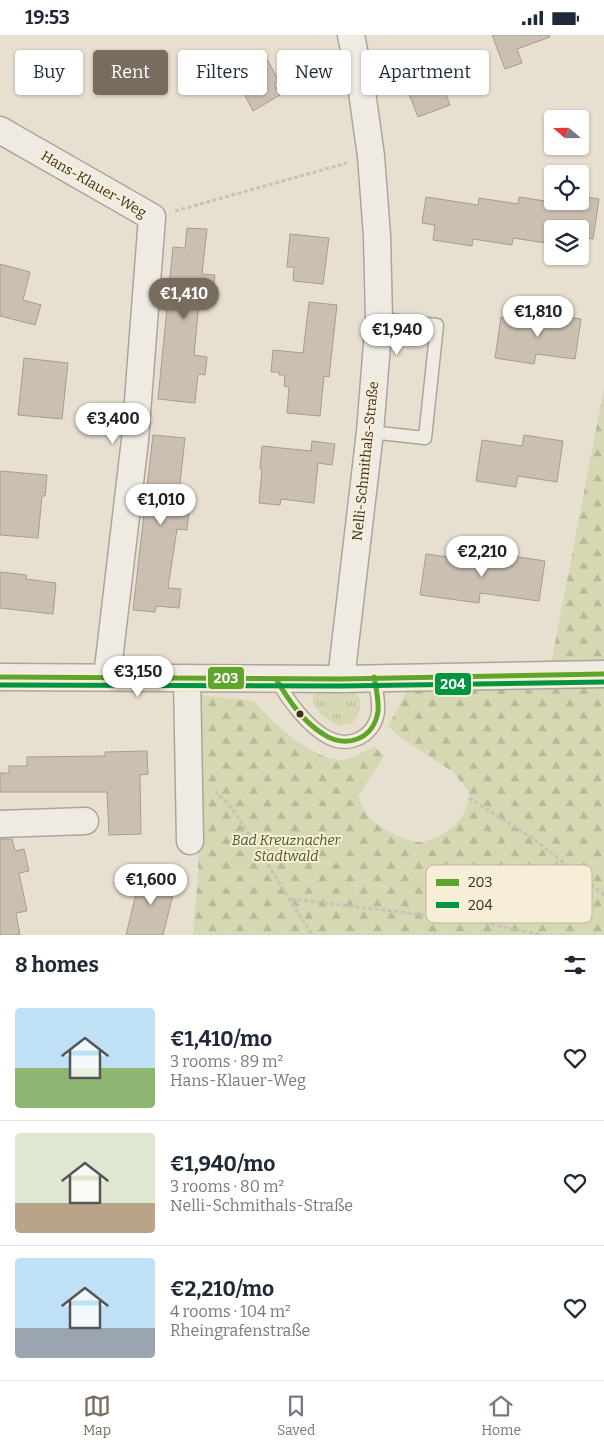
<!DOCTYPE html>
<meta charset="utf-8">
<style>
:root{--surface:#fff;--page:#f6f6f7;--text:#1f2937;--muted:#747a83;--line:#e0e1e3;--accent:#786c5e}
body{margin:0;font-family:Bitter,serif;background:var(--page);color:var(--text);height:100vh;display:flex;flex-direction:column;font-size:19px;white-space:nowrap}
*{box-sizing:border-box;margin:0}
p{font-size:16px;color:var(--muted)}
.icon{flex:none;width:28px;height:28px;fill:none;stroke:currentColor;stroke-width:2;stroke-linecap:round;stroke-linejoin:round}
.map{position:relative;height:900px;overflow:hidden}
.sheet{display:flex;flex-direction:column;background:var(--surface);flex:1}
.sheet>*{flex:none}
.hud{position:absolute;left:15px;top:15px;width:575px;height:45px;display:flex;gap:10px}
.needle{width:32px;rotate:290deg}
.buttons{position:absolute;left:544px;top:75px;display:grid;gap:10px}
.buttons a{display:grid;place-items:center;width:45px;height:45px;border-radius:5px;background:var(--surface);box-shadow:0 1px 4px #0004;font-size:25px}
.price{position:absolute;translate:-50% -42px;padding:0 11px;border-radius:18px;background:#fff;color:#222;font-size:16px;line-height:32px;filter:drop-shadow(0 1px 2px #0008)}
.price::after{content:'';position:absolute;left:50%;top:30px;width:15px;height:11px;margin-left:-8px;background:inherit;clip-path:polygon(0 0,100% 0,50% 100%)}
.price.current{background:var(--accent);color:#fff}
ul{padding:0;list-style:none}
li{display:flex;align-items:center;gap:15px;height:125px;padding:0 15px}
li+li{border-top:1px solid var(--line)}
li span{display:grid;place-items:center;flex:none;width:140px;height:100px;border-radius:5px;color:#555}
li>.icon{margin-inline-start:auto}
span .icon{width:60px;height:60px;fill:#fffc;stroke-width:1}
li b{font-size:21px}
h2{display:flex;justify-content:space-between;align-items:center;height:60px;padding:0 15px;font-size:21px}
.tag{padding:0 18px;border-radius:5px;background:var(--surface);box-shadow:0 1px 4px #0004;font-size:18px;line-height:45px}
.tag.current{background:var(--accent);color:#fff}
.status{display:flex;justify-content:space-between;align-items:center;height:35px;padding:0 25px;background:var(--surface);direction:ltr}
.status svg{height:14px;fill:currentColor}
.tabs{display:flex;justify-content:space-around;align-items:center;height:70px;border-top:1px solid var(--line);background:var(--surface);font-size:14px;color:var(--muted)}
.tabs a{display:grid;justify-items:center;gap:2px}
.tabs .current{color:var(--accent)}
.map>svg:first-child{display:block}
.grass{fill:url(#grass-tufts)}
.forest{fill:url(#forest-firs)}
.building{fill:#cbbfb2;stroke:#a89c90}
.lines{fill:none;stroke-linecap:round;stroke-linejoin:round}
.service-casing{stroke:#ada599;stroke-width:15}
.minor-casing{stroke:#ada599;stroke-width:29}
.path{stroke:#c8c2b9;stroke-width:3;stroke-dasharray:4 2.5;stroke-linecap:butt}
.service{stroke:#efebe3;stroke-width:12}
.minor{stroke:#efebe3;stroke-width:26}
.bus-1-casing{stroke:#f7eed8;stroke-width:9}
.bus-2-casing{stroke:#f7eed8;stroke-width:9}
.bus-1{stroke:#5ea52e;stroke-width:5}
.bus-2{stroke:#009641;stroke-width:5}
.bus-dot{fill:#3d2e20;stroke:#f7eed8;stroke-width:2}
.labels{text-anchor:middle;stroke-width:4;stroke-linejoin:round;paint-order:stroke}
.street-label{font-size:14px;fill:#3d2e20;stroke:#f7eed8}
.park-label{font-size:14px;font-style:italic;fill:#4d5a26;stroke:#f7eed8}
.key{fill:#f7eed8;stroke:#bfb4a1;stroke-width:1}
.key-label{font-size:14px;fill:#3d2e20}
.line-badge{stroke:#f7eed8;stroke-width:2}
.badge-label{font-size:14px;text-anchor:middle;font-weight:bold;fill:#fff}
</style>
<div class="status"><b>19:53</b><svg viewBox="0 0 49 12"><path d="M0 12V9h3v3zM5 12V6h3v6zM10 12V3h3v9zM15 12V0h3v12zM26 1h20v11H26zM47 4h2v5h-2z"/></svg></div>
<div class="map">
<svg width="604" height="900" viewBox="0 0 604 900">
<defs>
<pattern id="grass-tufts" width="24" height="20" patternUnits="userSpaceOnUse" patternTransform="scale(1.25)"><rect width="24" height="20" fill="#d6d7b3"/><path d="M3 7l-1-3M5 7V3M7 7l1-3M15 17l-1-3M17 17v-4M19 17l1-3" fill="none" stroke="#b9b99a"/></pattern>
<pattern id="forest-firs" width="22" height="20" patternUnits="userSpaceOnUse" patternTransform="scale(1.25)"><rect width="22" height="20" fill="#d6d7b3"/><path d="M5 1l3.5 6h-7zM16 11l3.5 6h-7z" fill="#b9b99a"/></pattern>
</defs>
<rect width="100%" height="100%" fill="#e7e0d1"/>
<!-- grass -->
<path class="grass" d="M328,654C335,655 346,654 353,657C367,664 359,682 351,689L338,691L321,680L313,668V660Z"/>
<!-- forest -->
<path class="forest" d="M604,353V900H193L198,841L201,660L254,666C262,674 269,684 278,691C292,704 323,726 342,725C353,724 365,716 374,711L384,721L358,761C361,769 364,778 371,784C381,794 409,809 423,807C433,805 443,799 451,793C463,784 469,772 469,757L453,737L401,703L388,691L408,654L546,655Z"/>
<!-- building -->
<path class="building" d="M492,0H549L550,2L517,14L522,28L505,34Z
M262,15L279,46L274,49L280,60L253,76L242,55L237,58L225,36L237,29L236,26L254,17L255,19Z
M449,19L458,41L441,47L450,70L418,82L401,38Z
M580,161L599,164L593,204L580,202V194H552V209L513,203L512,210L473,204L472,211L433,205L435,190L422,188L426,162L478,170L479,163L518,169L519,162L558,168V166H580Z
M187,193L207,194L202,239L215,240L213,258L200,257L194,320L207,322L205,340L198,339L195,368L158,364L173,212L185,213Z
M290,199L329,203L323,249L293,246L294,232H287Z
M0,229L30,237L23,265L41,270L35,290L0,281Z
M309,267L337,270L329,342L324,341L320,381L287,378L289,352L284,351L285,340H279V337H271L273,315L303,318Z
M542,278L581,284L575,324L536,319L534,329L495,323L501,282L540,288Z
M24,323L68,328L62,384L18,380Z
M153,400L185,403L177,475L189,477L187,495L177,494L168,553L181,554L179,573L156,571L155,577L133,575Z
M524,400L563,406L557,447L518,441L516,452L476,446L482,405L522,411Z
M312,406L335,409L332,430L318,428L314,468L281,464L280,470L259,468L262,434H260L262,411L311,416Z
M0,436L47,440L45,461H42L38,503L0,500Z
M486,517L545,526L539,566L480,558L479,568L420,560L426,519L485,527Z
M0,537L27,540L26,544L56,548L53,579L0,573Z
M147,716L148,739L140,740L141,799L109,800L107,757H0V738H9V731H27V722L105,721V717Z
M0,804H12L15,816L24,814L29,836L19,838L27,876L16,878L20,900H0Z
M141,838L176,847L163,900H126Z"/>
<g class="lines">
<!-- service casing -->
<g class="service-casing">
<path id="service" d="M370,397L425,403L437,290L379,284
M276,644C287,664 308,693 329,703C351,714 375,700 378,677C379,665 376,653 374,642"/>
</g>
<!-- minor casing -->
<g class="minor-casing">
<path id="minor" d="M0,95L152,182L135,405L107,642
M0,642L341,644L604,639
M187,643L190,806
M341,644L370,397L379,284L377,201L371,121L362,57L351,0
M0,789L85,786"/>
</g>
<!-- path -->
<path class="path" d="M175,176L347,128
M215,756L232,773L312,900
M469,763L534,804L604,860
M291,864L475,886L543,900"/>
<!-- service -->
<use href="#service" class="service"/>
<!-- minor -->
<use href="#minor" class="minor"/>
<!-- bus-1 casing -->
<g class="bus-1-casing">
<path id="bus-1" d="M0,642L341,644L604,639
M276,644C288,664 302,686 323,699C345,714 374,705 378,676C379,665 376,653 374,642"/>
</g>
<!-- bus-2 casing -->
<g class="bus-2-casing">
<path id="bus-2" d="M0,650L341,651L604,647"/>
</g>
<!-- bus-1 -->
<use href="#bus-1" class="bus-1"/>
<!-- bus-2 -->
<use href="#bus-2" class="bus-2"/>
</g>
<!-- markers -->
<circle class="bus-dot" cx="300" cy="679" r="4.5"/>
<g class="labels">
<!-- street labels -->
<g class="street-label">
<text transform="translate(94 149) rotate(30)" y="5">Hans-Klauer-Weg</text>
<text transform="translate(365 426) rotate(-84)" y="5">Nelli-Schmithals-Straße</text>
</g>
<!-- park labels -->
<g class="park-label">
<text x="286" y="810">Bad Kreuznacher<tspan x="286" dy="16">Stadtwald</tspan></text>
</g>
</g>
<!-- legend -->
<rect x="426" y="830" width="166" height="58" rx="8" class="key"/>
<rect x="436" y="844" width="23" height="7" fill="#5ea52e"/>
<rect x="436" y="867" width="23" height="6" fill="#009641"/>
<g class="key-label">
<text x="468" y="852">203</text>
<text x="468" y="875">204</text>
</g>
<g class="line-badge">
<rect x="207" y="631" width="38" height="24" rx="5" fill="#5ea52e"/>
<rect x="434" y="637" width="38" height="24" rx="5" fill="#009641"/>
</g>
<g class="badge-label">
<text x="226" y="648">203</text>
<text x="453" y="654">204</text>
</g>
</svg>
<div class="buttons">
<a><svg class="needle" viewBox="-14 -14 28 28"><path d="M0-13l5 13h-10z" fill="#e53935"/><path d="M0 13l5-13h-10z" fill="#747a83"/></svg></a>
<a><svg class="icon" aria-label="locate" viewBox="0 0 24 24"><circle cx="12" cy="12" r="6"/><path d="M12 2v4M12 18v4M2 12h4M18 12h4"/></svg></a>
<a><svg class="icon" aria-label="layers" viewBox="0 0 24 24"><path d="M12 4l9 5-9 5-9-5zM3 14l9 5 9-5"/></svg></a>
</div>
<b class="price current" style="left:184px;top:285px">€1,410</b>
<b class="price" style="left:538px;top:303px">€1,810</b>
<b class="price" style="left:397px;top:321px">€1,940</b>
<b class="price" style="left:113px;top:410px">€3,400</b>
<b class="price" style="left:161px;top:491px">€1,010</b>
<b class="price" style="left:482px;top:543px">€2,210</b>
<b class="price" style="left:138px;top:663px">€3,150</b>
<b class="price" style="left:151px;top:871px">€1,600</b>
<div class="hud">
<a class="tag">Buy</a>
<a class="tag current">Rent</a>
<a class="tag">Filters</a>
<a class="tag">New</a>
<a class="tag">Apartment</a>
</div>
</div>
<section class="sheet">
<h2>8 homes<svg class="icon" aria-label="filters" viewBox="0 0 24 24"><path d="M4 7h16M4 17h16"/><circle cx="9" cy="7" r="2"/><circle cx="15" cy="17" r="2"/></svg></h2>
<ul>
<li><span style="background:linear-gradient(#bfe0f5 60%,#8fb573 0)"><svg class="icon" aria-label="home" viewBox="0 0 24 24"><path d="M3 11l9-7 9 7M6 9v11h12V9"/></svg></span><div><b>€1,410/mo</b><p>3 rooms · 89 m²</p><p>Hans-Klauer-Weg</p></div><svg class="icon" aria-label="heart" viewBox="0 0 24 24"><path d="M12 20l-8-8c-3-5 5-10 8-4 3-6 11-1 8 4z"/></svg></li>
<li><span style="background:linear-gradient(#dfe7d0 70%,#b9a48a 0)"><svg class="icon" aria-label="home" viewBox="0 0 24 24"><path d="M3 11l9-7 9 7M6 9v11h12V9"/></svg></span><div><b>€1,940/mo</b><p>3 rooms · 80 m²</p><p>Nelli-Schmithals-Straße</p></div><svg class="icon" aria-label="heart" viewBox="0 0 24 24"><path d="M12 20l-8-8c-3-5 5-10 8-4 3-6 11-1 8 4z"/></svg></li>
<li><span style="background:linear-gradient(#bfe0f5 70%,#9aa5b1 0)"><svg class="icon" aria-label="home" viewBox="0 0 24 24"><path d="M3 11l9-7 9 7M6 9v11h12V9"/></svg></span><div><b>€2,210/mo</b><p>4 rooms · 104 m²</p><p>Rheingrafenstraße</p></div><svg class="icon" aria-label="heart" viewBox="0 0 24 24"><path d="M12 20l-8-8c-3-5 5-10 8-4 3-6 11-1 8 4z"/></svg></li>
</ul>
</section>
<nav class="tabs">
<a class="current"><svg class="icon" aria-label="map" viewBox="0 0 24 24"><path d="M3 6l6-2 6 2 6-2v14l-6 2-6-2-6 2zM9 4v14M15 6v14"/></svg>Map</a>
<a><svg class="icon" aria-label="saved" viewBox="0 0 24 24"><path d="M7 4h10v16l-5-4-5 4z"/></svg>Saved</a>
<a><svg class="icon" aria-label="home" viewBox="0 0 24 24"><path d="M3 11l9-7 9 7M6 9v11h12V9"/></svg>Home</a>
</nav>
